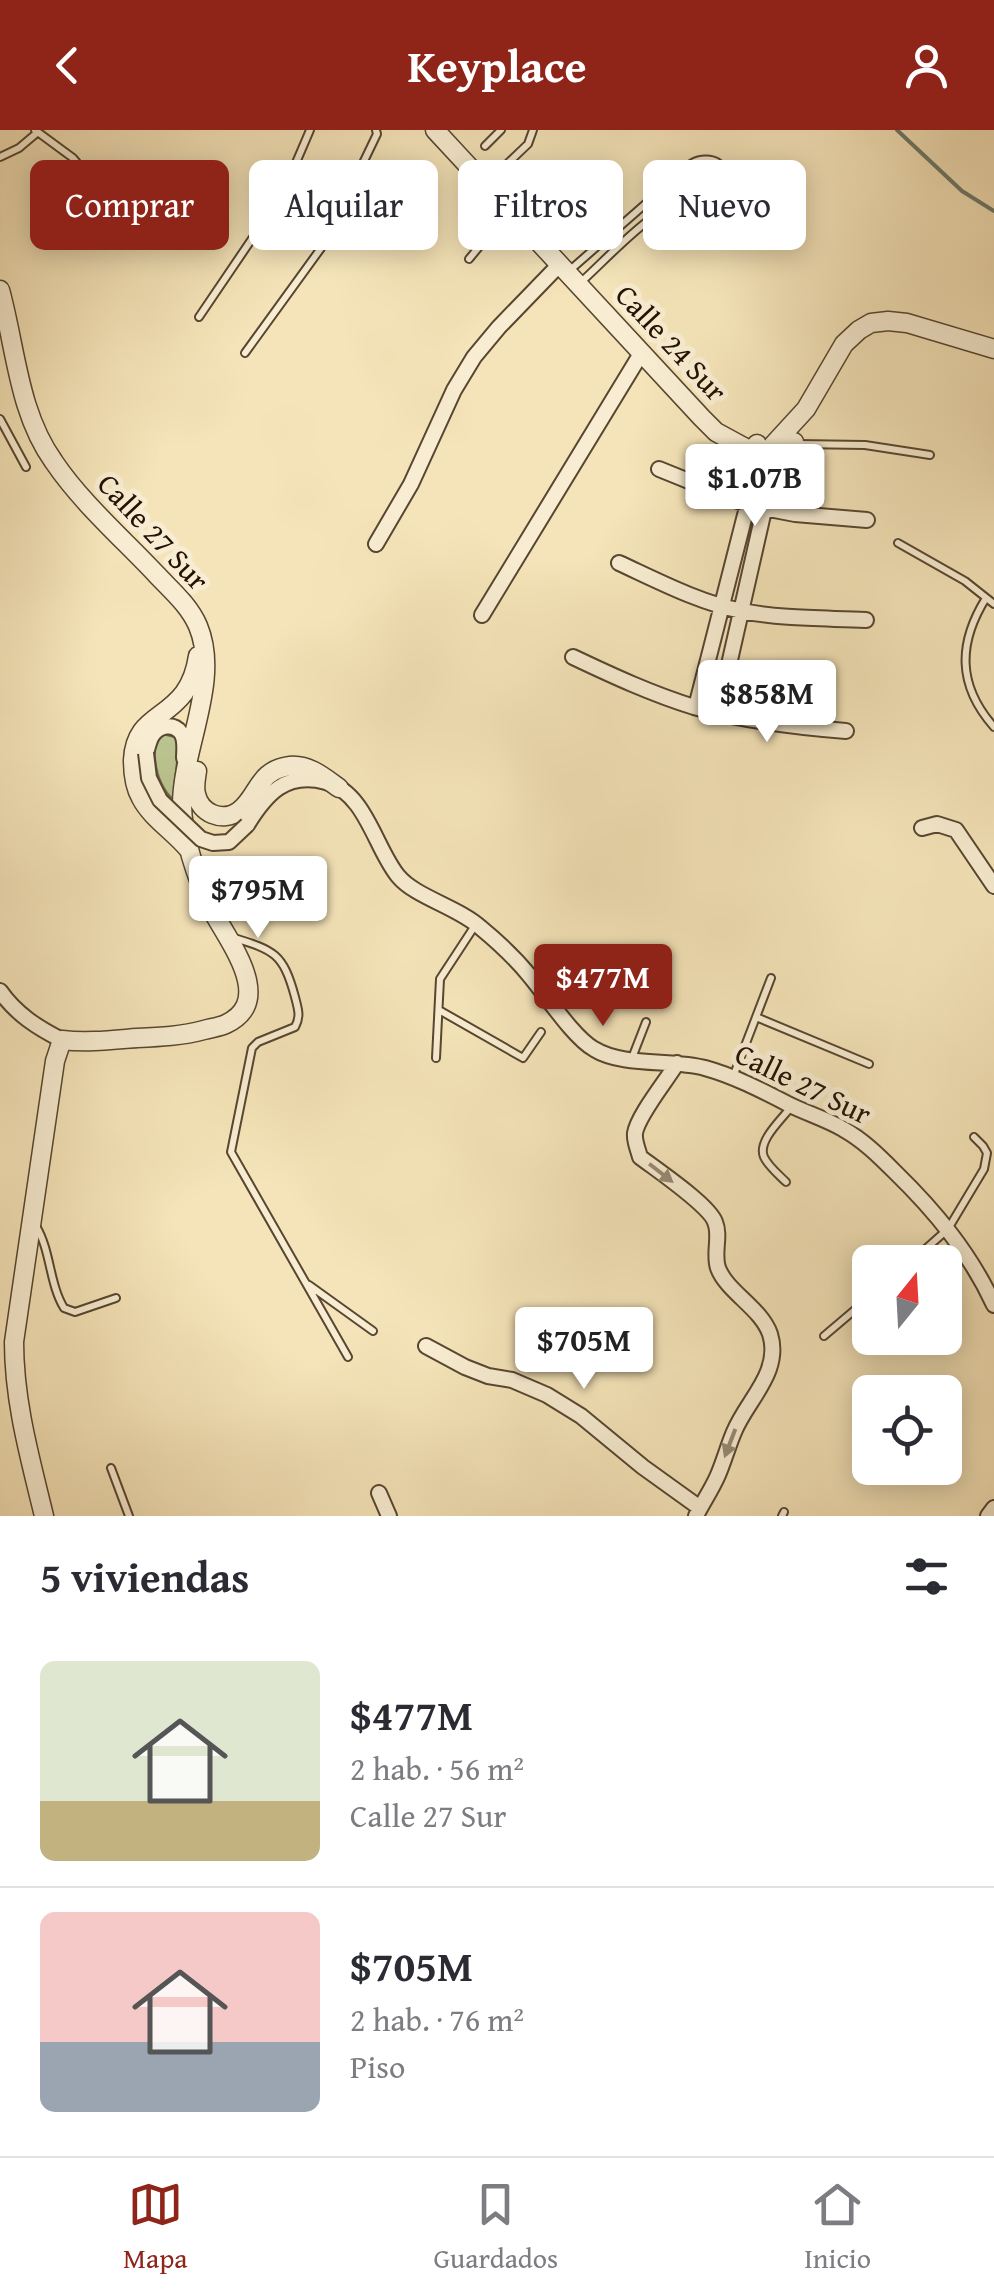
<!DOCTYPE html>
<html lang="es">
<meta charset="utf-8">
<style>
:root{--surface:#fff;--page:#f2f2f3;--text:#2b2b33;--muted:#7c7c81;--line:#e1e1e2;--accent:#8f2418}
body{margin:0;font-family:"Gentium Book Plus",serif;background:var(--page);color:var(--text);height:100vh;display:flex;flex-direction:column;font-size:38px;white-space:nowrap}
*{box-sizing:border-box;margin:0}
p{font-size:32px;color:var(--muted)}
.icon{flex:none;width:55px;height:55px;fill:none;stroke:currentColor;stroke-width:2;stroke-linecap:round;stroke-linejoin:round}
.map{position:relative;height:1386px;overflow:hidden}
.details{display:flex;flex-direction:column;background:var(--surface);flex:1}
.details>*{flex:none}
.banner{position:absolute;left:30px;top:30px;width:935px;height:90px;display:flex;gap:20px}
.needle{width:65px;rotate:18deg}
.buttons{position:absolute;left:852px;top:1115px;display:grid;gap:20px}
.buttons a{display:grid;place-items:center;width:110px;height:110px;border-radius:15px;background:var(--surface);box-shadow:0 5px 25px #0003;font-size:50px}
.price{position:absolute;translate:-50% -85px;padding:0 22px;border-radius:10px;background:#fff;color:#222;font-size:32px;line-height:65px;filter:drop-shadow(0 2px 5px #0008)}
.price::after{content:'';position:absolute;left:50%;top:60px;width:30px;height:22px;margin-left:-15px;background:inherit;clip-path:polygon(0 0,100% 0,50% 100%)}
.price.on{background:var(--accent);color:#fff}
ul{padding:0;list-style:none}
li{display:flex;align-items:center;gap:30px;height:250px;padding:0 40px}
li+li{border-top:2px solid var(--line)}
li span{display:grid;place-items:center;flex:none;width:280px;height:200px;border-radius:15px;color:#555}
li>.icon{margin-inline-start:auto}
span .icon{width:120px;height:120px;fill:#fffc;stroke-width:1}
li b{font-size:42px}
h2{display:flex;justify-content:space-between;align-items:center;height:120px;padding:0 40px;font-size:42px}
.chip{padding:0 35px;border-radius:15px;background:var(--surface);box-shadow:0 5px 25px #0003;font-size:35px;line-height:90px}
.chip.on{background:var(--accent);color:#fff}
header{display:flex;justify-content:space-between;align-items:center;height:130px;padding:0 40px;background:var(--accent);color:#fff;font-size:45px;font-weight:700}
.menu{display:flex;justify-content:space-around;align-items:center;height:140px;border-top:2px solid var(--line);background:var(--surface);font-size:28px;color:var(--muted)}
.menu a{display:grid;justify-items:center;gap:5px}
.menu .on{color:var(--accent)}
.map>svg:first-child{display:block}
.green{fill:#bbc490;stroke:#6e6b4a;stroke-width:2.5}
.lines{fill:none;stroke-linecap:round;stroke-linejoin:round}
.stream{stroke:#6b7a6b;stroke-width:4}
.service-casing{stroke:#574630;stroke-width:10}
.minor-casing{stroke:#574630;stroke-width:18}
.tertiary-casing{stroke:#574630;stroke-width:21}
.service{stroke:#f8edd2;stroke-width:6}
.minor{stroke:#f8edd2;stroke-width:14}
.tertiary{stroke:#f8edd2;stroke-width:18}
.minor-bridge-casing{stroke:#574630;stroke-width:18;stroke-linecap:butt}
.minor-bridge{stroke:#f8edd2;stroke-width:14}
.oneway{fill:#988a75}
.labels{text-anchor:middle;stroke-width:10;stroke-linejoin:round;paint-order:stroke}
.street-label{font-size:30px;fill:#221203;stroke:#f8edd2}
</style>
<header><svg class="icon" aria-label="back" viewBox="0 0 24 24"><path d="M15 5l-7 7 7 7"/></svg>Keyplace<svg class="icon" aria-label="person" viewBox="0 0 24 24"><circle cx="12" cy="8" r="4"/><path d="M4 21q1-7 8-7t8 7"/></svg></header>
<div class="map">
<svg width="994" height="1386" viewBox="0 0 994 1386">
<rect width="100%" height="100%" fill="#f5e4b9"/>
<filter id="stains"><feTurbulence type="fractalNoise" baseFrequency=".002" numOctaves="4"/><feColorMatrix values="0 0 0 0 .2 0 0 0 0 .09 0 0 0 0 .02 0 0 0 .5 -.17"/></filter>
<radialGradient id="worn" r=".72"><stop offset=".6" stop-color="#630" stop-opacity="0"/><stop offset="1" stop-color="#630" stop-opacity=".3"/></radialGradient>
<!-- green -->
<path class="green" d="M163,604L176,607L179,616L173,670C157,654 153,633 155,611Z"/>
<g class="lines">
<!-- stream -->
<path class="stream" d="M897,0L962,61L994,81"/>
<!-- service casing -->
<g class="service-casing">
<path id="service" d="M35,0L73,28L118,82
M485,16L501,0
M0,27L19,18L38,2
M507,34L528,14L533,0
M469,129L509,81
M569,141L692,33C710,23 736,36 718,55C700,75 669,75 649,90C624,109 602,133 579,154
M199,187L283,63L310,0
M245,223L324,114L377,4L376,0
M0,289L26,337
M797,314L865,315L930,325
M898,413L965,451L994,474
M986,468C958,513 957,555 994,597
M231,807C273,820 283,822 295,867C298,879 301,886 295,897L258,912L252,918L231,1022L348,1227
M439,880L523,928L541,902
M756,887L869,934
M436,928L440,849L476,794
M632,928L646,892
M733,947L771,848
M786,1052C779,1045 768,1036 764,1027C757,1011 782,989 791,977
M36,1096C51,1121 49,1153 64,1178L75,1182L116,1168
M911,1132L948,1099L984,1039L987,1023L983,1016L974,1007
M309,1155L373,1201
M824,1206L870,1167
M111,1338L129,1386
M782,1386L784,1382"/>
</g>
<!-- minor casing -->
<g class="minor-casing">
<path id="minor" d="M659,339L748,375L795,384L867,390
M376,414L411,354L454,260L474,227L499,197L560,134
M619,433C658,451 700,473 742,481C782,489 824,488 866,490
M482,485L642,222
M573,527C613,546 652,564 694,577C744,591 795,597 846,601
M696,577L757,338
M718,583L774,336
M146,623C148,617 149,611 152,606C158,596 173,592 181,603C186,610 184,620 184,628
M247,695C266,664 286,641 326,652C366,663 375,718 398,746C415,767 458,777 481,798C498,812 515,828 529,845C546,865 573,907 594,919C623,937 672,929 705,938C734,946 761,960 788,974C806,983 826,989 843,999C863,1010 879,1026 895,1042C935,1081 970,1123 994,1175
M922,698L937,694L956,700L994,756
M0,861C16,884 38,898 62,910
M677,933C667,950 638,985 635,1003C634,1011 638,1019 640,1027C657,1040 709,1075 715,1092C721,1106 713,1123 718,1138C727,1162 761,1178 770,1204C782,1242 747,1270 734,1302C728,1316 724,1331 718,1345C712,1359 703,1372 696,1386
M426,1216L465,1237L488,1246L512,1250L547,1265L581,1286L643,1337L700,1378
M379,1363L389,1386
M988,1386L994,1378"/>
</g>
<!-- tertiary casing -->
<g class="tertiary-casing">
<path id="tertiary" d="M435,0L702,288L716,302L751,321
M0,160C16,218 18,282 54,332C81,372 122,408 156,444C171,460 189,475 198,496C221,551 182,618 182,675C182,705 197,749 210,776C225,808 278,869 226,894C220,897 211,898 204,900C182,906 160,907 137,908C112,910 87,913 62,910L55,931L14,1212C14,1272 30,1328 44,1386
M757,314C743,328 757,346 774,336L779,325L794,312
M773,315L806,279L844,214L859,200L871,193L888,191L907,193L994,219
M197,641C196,648 194,657 196,664C200,683 222,693 239,681C259,666 257,640 290,636C309,634 325,648 339,658
M189,720C175,702 152,689 141,668C134,656 133,643 133,630C135,589 164,590 184,563C192,552 196,540 198,526"/>
</g>
<!-- service -->
<use href="#service" class="service"/>
<!-- minor -->
<use href="#minor" class="minor"/>
<!-- tertiary -->
<use href="#tertiary" class="tertiary"/>
<!-- minor-bridge casing -->
<g class="minor-bridge-casing">
<path id="minor-bridge" d="M146,623L149,648L160,670L201,709L213,713L229,712L247,695"/>
</g>
<!-- minor-bridge -->
<use href="#minor-bridge" class="minor-bridge"/>
</g>
<!-- one-way arrows -->
<defs><path id="oneway-solid" d="M-6-.8H1V-3.2L6.5 0L1 3.2V.8H-6Z" transform="scale(2.5)"/></defs>
<g class="oneway">
<use href="#oneway-solid" transform="translate(661 1043) rotate(38)"/>
<use href="#oneway-solid" transform="translate(730 1313) rotate(111)"/>
</g>
<g class="labels">
<!-- street labels -->
<g class="street-label">
<text transform="translate(671 213) rotate(47)" y="10">Calle 24 Sur</text>
<text transform="translate(153 402) rotate(47)" y="10">Calle 27 Sur</text>
<text transform="translate(803 954) rotate(26)" y="10">Calle 27 Sur</text>
</g>
</g>
<rect width="100%" height="100%" filter="url(#stains)"/>
<rect width="100%" height="100%" fill="url(#worn)"/>
</svg>
<div class="buttons">
<a><svg class="needle" viewBox="-14 -14 28 28"><path d="M0-13l5 13h-10z" fill="#e53935"/><path d="M0 13l5-13h-10z" fill="#7c7c81"/></svg></a>
<a><svg class="icon" aria-label="locate" viewBox="0 0 24 24"><circle cx="12" cy="12" r="6"/><path d="M12 2v4M12 18v4M2 12h4M18 12h4"/></svg></a>
</div>
<b class="price" style="left:755px;top:399px">$1.07B</b>
<b class="price" style="left:767px;top:615px">$858M</b>
<b class="price" style="left:258px;top:811px">$795M</b>
<b class="price on" style="left:603px;top:899px">$477M</b>
<b class="price" style="left:584px;top:1262px">$705M</b>
<div class="banner">
<a class="chip on">Comprar</a>
<a class="chip">Alquilar</a>
<a class="chip">Filtros</a>
<a class="chip">Nuevo</a>
</div>
</div>
<section class="details">
<h2>5 viviendas<svg class="icon" aria-label="filters" viewBox="0 0 24 24"><path d="M4 7h16M4 17h16"/><circle cx="9" cy="7" r="2"/><circle cx="15" cy="17" r="2"/></svg></h2>
<ul>
<li><span style="background:linear-gradient(#dfe7d0 70%,#c2b280 0)"><svg class="icon" aria-label="home" viewBox="0 0 24 24"><path d="M3 11l9-7 9 7M6 9v11h12V9"/></svg></span><div><b>$477M</b><p>2 hab. · 56 m²</p><p>Calle 27 Sur</p></div></li>
<li><span style="background:linear-gradient(#f6c9c9 65%,#9aa5b1 0)"><svg class="icon" aria-label="home" viewBox="0 0 24 24"><path d="M3 11l9-7 9 7M6 9v11h12V9"/></svg></span><div><b>$705M</b><p>2 hab. · 76 m²</p><p>Piso</p></div></li>
</ul>
</section>
<nav class="menu">
<a class="on"><svg class="icon" aria-label="map" viewBox="0 0 24 24"><path d="M3 6l6-2 6 2 6-2v14l-6 2-6-2-6 2zM9 4v14M15 6v14"/></svg>Mapa</a>
<a><svg class="icon" aria-label="saved" viewBox="0 0 24 24"><path d="M7 4h10v16l-5-4-5 4z"/></svg>Guardados</a>
<a><svg class="icon" aria-label="home" viewBox="0 0 24 24"><path d="M3 11l9-7 9 7M6 9v11h12V9"/></svg>Inicio</a>
</nav>
